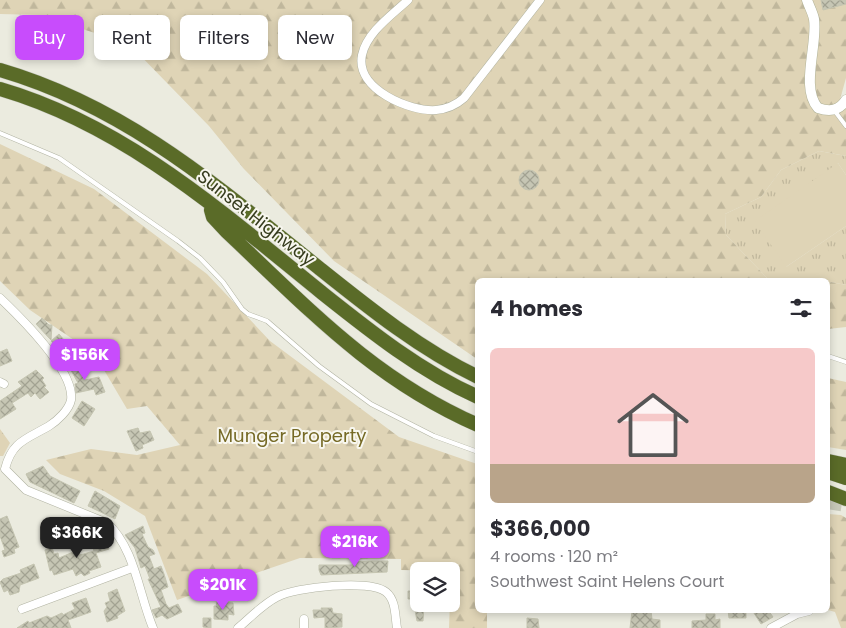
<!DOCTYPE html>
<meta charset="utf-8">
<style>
:root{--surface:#fff;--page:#f7f7f7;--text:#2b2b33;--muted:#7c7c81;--accent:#c84cfc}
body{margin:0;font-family:Poppins,sans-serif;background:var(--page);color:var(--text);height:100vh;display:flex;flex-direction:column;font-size:19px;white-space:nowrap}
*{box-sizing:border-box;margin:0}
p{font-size:16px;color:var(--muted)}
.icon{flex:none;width:28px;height:28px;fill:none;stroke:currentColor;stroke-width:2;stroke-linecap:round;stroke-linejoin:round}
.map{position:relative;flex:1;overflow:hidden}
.side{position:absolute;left:475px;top:278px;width:355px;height:335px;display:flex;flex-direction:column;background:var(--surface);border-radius:8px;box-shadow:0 2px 8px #0003}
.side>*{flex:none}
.hud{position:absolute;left:15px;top:15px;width:385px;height:45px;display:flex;gap:10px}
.buttons{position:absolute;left:410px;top:562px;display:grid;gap:10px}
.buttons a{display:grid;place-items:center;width:50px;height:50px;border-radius:8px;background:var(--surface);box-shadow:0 2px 8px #0003;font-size:25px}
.price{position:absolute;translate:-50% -42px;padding:0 11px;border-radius:10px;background:var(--accent);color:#fff;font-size:16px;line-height:32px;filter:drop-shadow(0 1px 2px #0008)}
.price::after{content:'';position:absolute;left:50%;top:30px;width:15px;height:11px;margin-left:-8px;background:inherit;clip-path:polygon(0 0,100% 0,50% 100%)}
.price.on{background:#222;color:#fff}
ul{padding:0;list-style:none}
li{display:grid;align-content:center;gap:10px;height:265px;padding:0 15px}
li span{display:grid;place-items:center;height:155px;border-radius:8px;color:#555}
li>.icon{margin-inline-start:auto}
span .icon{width:90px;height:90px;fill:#fffc;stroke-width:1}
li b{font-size:21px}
h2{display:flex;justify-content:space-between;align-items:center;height:60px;padding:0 15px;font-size:21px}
.tag{padding:0 18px;border-radius:8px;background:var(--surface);box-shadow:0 2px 8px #0003;font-size:18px;line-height:45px}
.tag.on{background:var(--accent);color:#fff}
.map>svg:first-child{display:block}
.grass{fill:url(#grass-tufts)}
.forest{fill:url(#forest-firs)}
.pitch{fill:#dfd4b6}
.building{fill:url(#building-cross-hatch);stroke:#c5c5b1}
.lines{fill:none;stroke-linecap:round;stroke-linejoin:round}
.highway-tunnel{stroke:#c7c8b9;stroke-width:14;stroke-dasharray:14 7;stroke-linecap:butt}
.lane-casing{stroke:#b1b3a2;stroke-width:5}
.street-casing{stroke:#b1b3a2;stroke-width:9}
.secondary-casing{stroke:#b0b297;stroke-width:11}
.highway-casing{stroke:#c7c9c0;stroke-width:15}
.lane{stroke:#fff;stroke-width:4}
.street{stroke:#fff;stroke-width:8}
.secondary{stroke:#fff;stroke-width:10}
.highway{stroke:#5a6b28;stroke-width:14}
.labels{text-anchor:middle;stroke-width:4;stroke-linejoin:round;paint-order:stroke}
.street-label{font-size:18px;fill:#373d1f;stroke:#f8f7ef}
.park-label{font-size:18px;fill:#766a26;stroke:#f8f7ef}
</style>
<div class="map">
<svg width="846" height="628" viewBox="0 0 846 628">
<defs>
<pattern id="grass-tufts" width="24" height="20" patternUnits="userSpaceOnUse" patternTransform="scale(1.25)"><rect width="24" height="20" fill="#dfd4b6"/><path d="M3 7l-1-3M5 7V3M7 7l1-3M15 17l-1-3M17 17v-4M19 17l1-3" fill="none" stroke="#c0b79c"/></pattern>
<pattern id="forest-firs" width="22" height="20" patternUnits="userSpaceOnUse" patternTransform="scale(1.25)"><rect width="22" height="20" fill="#dfd4b6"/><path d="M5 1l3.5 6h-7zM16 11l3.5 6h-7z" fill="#c0b79c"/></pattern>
<pattern id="building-cross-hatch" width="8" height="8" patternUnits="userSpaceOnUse" patternTransform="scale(1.25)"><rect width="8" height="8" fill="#c6c6b4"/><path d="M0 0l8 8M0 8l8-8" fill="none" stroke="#a2a292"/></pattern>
</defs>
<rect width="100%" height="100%" fill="#ebebdf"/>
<!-- grass -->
<path class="grass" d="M819,151L846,156V175L838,163L786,267L846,226V285L831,282L828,284V280H769L726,235L725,214L761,197L781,170Z"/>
<!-- forest -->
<path class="forest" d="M0,0H846V78L837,110L846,108V156L819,151L781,170L761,197L725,214L726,235L769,280H478L477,359L334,261L244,169L209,126L129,44L39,15L0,14Z
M0,144L94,189L207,274L270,341L399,437L477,464L478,610H487V628H449L451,571L401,570V559L300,558L177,600L145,516L104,491L60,474L46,460L91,449L137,455L180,445L147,406L127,409L104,370L74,340L30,310L0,281Z
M831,282L846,285V327L828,329V284Z
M828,378L846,382V450L828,447Z
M0,429L10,443L3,456H0Z
M828,514L841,515L846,518V628H841L835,612L828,610Z"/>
<!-- pitch -->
<path class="pitch" d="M838,163L846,175V226L786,267L755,221Z"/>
<!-- building -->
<path class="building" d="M821,0H846V4L823,10Z
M519 180a10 10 0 1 1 20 0a10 10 0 1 1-20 0Z
M42,318L49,325H52L51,340L36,324Z
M59,334L64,340L57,347L51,341Z
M7,349L12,361L0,366V352Z
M74,360L85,380L99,377L105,392L96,395L94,389L76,393L75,384L78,383L67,363Z
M36,370L44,378L42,380L46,386L44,387L49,392L40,399L35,393L31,397L28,393L12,403L16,409L0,419V401L22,386L18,382Z
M82,401L95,409L84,426L72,418Z
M138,428L140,433L150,431L154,440L142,445L143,448L136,451L127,431Z
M43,466L50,476L80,491L74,503L30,482L26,474Z
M95,491L120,506L115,519L88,506Z
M7,516L19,547L14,549L15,553L4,557L2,551L5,550L0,536V519Z
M143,526L145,533L142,534L148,547L153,550L155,554L149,556L154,569L161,566L164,574L168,587L161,590L166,604L169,608L178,604L182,612L167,619L162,615L156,618L152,610L161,607L148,579H150L145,566L141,568L135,548L125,535Z
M104,535L109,549L96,553L101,567L89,571L90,573L84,576L81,573L76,576L73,569L54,575L52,570L50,571L45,550L52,547L54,554L58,553L59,558L78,550L80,555L94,551L91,539Z
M371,561H388L387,572L321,575L319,570V565H353V562Z
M34,564L39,578L20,585L19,592L10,595L8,590L4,592L0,582L3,579L21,573L20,570Z
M248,584L257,593L247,601L242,592Z
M412,585H419V604H424L423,621H417L413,599H408V591H412Z
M117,589L125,611L117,616L118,618L107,622L104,611L107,607L105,603L110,601L108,593Z
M86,598L91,612L68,620L71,628H17L28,621L29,623L47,616L51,618L62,613L63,615L75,609L72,603Z
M217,602L233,603L234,615L228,614V620L214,619V606H216Z
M321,608H332L333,613L342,614V627L325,628V617L314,618L313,610H322Z
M636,610L651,611L652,619L660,620V628H630L632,611Z
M728,610H746V618H729Z
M752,610H768L773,617L761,624Z
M706,614H715V620L720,619V628H692V621L706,620Z
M203,618H211V628L203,627Z
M527,618L538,619L539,628H527Z"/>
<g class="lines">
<!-- highway-tunnel -->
<path class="highway-tunnel" d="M828,502L846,505"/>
<!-- lane casing -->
<g class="lane-casing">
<path id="lane" d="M834,110L846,126
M0,133L59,158L178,241L200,258L223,282L242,309L248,314L267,321L319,366L371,404L434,436L478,452
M828,356L846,362"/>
</g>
<!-- street casing -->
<g class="street-casing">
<path id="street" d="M408,0C392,15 367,32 362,55C355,89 410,112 436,110C447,109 456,105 464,98L540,0
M0,298C20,317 75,371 71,400C69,410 57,421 49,426C27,439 12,441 5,469L26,490L107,523C135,548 139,595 153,628
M0,382L4,384
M22,609L132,568
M238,628C250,618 263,604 277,597C295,587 370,579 386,592C396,600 395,616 397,628
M304,628V619
M771,628L797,614L809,611"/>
</g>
<!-- secondary casing -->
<g class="secondary-casing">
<path id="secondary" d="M807,0C809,6 813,13 814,19C818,44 800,88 818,108C830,112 839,111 846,100"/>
</g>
<!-- highway casing -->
<g class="highway-casing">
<path id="highway" d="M0,70C127,107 218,187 319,268C369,308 420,349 478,377
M0,89C124,125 222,212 321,292C370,331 420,371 478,397
M211,210L213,217L227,232C308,308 373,379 478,425
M828,461L846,465
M828,472L846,478
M828,492L846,499"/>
</g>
<!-- lane -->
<use href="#lane" class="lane"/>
<!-- street -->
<use href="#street" class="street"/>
<!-- secondary -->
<use href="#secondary" class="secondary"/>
<!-- highway -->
<use href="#highway" class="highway"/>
</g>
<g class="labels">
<!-- street labels -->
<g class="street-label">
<text transform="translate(256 218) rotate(38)" y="6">Sunset Highway</text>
</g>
<!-- park labels -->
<g class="park-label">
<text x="292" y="442">Munger Property</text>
</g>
</g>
</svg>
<div class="buttons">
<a><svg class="icon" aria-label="layers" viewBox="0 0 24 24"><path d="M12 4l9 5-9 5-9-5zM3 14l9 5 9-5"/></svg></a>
</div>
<b class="price" style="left:85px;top:381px">$156K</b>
<b class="price on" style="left:77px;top:559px">$366K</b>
<b class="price" style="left:355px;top:568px">$216K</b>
<b class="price" style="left:223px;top:611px">$201K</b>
<div class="hud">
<a class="tag on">Buy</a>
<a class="tag">Rent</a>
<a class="tag">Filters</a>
<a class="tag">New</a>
</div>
<section class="side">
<h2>4 homes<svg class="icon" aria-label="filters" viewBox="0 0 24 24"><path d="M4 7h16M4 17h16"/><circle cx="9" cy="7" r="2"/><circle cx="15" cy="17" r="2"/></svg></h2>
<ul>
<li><span style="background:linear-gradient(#f6c9c9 75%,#b9a48a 0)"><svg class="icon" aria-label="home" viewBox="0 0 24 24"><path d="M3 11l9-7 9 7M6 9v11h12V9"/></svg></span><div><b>$366,000</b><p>4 rooms · 120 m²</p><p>Southwest Saint Helens Court</p></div></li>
</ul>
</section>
</div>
